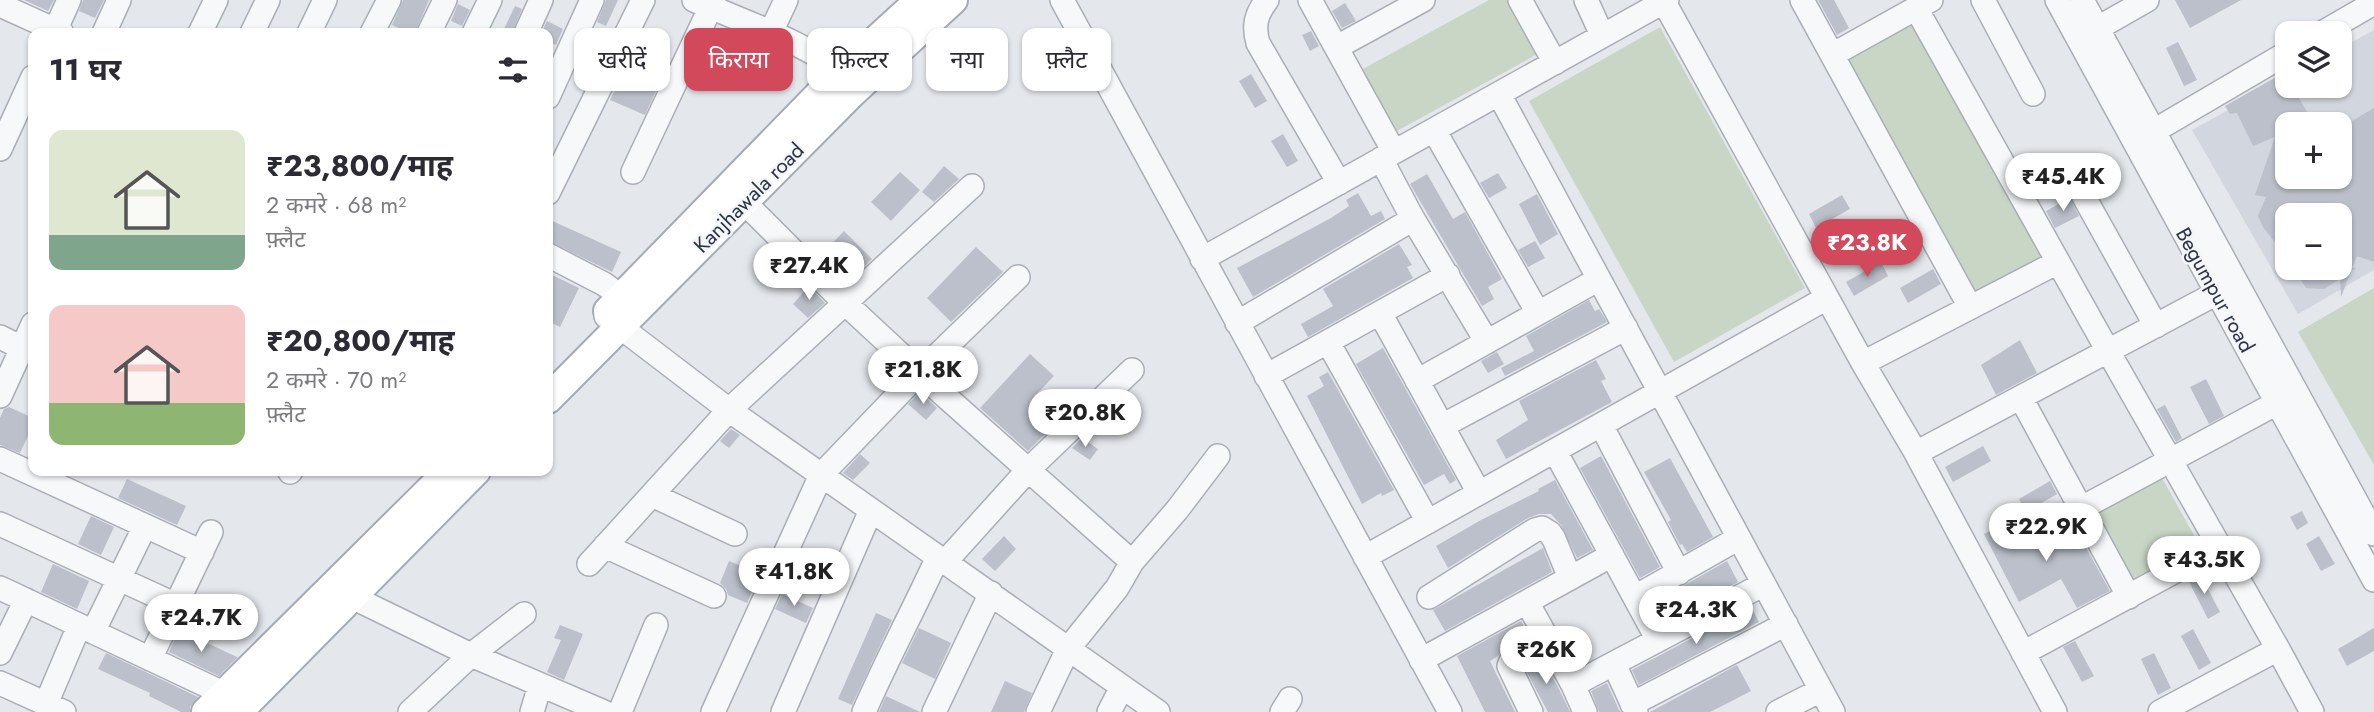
<!DOCTYPE html>
<html lang="hi">
<meta charset="utf-8">
<style>
:root{--surface:#fff;--page:#f7f7f7;--text:#2b2b33;--muted:#7c7c81;--accent:#d1495b}
body{margin:0;font-family:Jost,"Noto Sans Devanagari",sans-serif;background:var(--page);color:var(--text);height:100vh;display:flex;flex-direction:column;font-size:26px;white-space:nowrap}
*{box-sizing:border-box;margin:0}
p{font-size:23px;color:var(--muted)}
.icon{flex:none;width:38px;height:38px;fill:none;stroke:currentColor;stroke-width:2;stroke-linecap:round;stroke-linejoin:round}
.map{position:relative;flex:1;overflow:hidden}
.side{position:absolute;left:28px;top:28px;width:525px;height:448px;display:flex;flex-direction:column;background:var(--surface);border-radius:14px;box-shadow:0 2px 5px #0004}
.side>*{flex:none}
.hud{position:absolute;left:574px;top:28px;width:665px;height:63px;display:flex;gap:14px}
.tools{position:absolute;left:2275px;top:21px;display:grid;gap:14px}
.tools a{display:grid;place-items:center;width:77px;height:77px;border-radius:14px;background:var(--surface);box-shadow:0 2px 5px #0004;font-size:35px}
.price{position:absolute;translate:-50% -60px;padding:0 16px;border-radius:24px;background:#fff;color:#222;font-size:23px;line-height:46px;filter:drop-shadow(0 2px 4px #0008)}
.price::after{content:'';position:absolute;left:50%;top:42px;width:21px;height:16px;margin-left:-10px;background:inherit;clip-path:polygon(0 0,100% 0,50% 100%)}
.price.active{background:var(--accent);color:#fff}
ul{padding:0;list-style:none}
li{display:flex;align-items:center;gap:21px;height:175px;padding:0 21px}
li span{display:grid;place-items:center;flex:none;width:196px;height:140px;border-radius:14px;color:#555}
li>.icon{margin-inline-start:auto}
span .icon{width:84px;height:84px;fill:#fffc;stroke-width:1}
li b{font-size:30px}
h2{display:flex;justify-content:space-between;align-items:center;height:84px;padding:0 21px;font-size:30px}
.pill{padding:0 24px;border-radius:14px;background:var(--surface);box-shadow:0 2px 5px #0004;font-size:24px;line-height:63px}
.pill.active{background:var(--accent);color:#fff}
.map>svg:first-child{display:block}
.built{fill:#d2d6de;fill-rule:evenodd}
.green{fill:#c9d6c5}
.building{fill:#bbc0ca}
.lines{fill:none;stroke-linecap:round;stroke-linejoin:round}
.minor-casing{stroke:#a9aeb7;stroke-width:26}
.major-casing{stroke:#a3abb8;stroke-width:32}
.minor{stroke:#f7f8fa;stroke-width:23}
.major{stroke:#fff;stroke-width:28}
.labels{text-anchor:middle;stroke-width:5;stroke-linejoin:round;paint-order:stroke}
.street-label{font-size:21px;fill:#2b3445;stroke:#f4f6f9}
</style>
<div class="map">
<svg width="2374" height="712" viewBox="0 0 2374 712">
<rect width="100%" height="100%" fill="#e4e7ec"/>
<!-- built -->
<path class="built" d="M2374,30V270L2298,314L2192,130L2287,78V86H2340V49ZM2287,124H2340V177H2287ZM2287,215H2340V268H2287Z"/>
<!-- green -->
<path class="green" d="M1489,0H1507L1536,55L1395,132L1361,70Z
M1914,21L2044,258L1977,296L1846,59Z
M1660,27L1805,288L1674,362L1529,101Z
M2374,288V465L2298,332Z
M2161,476L2201,548L2134,585L2094,513Z"/>
<!-- building -->
<path class="building" d="M24,0H54L48,11Z
M83,0H104L95,18L79,11Z
M403,0H429L415,33H409L392,25Z
M606,0H618L606,26L597,22Z
M1818,0H1834L1849,28L1837,35Z
M2175,0H2241L2190,28Z
M1345,3L1356,21L1342,28L1332,11Z
M458,4L470,10L462,26L451,21Z
M515,6L522,9L512,33H502Z
M547,21L563,29L556,45L548,41V33H541Z
M1311,31L1319,46L1310,51L1302,35Z
M2178,42L2197,80L2184,86L2166,48Z
M583,54L597,61L589,77L575,71Z
M2285,72L2287,86H2292L2314,124H2287V177H2340V128L2374,108V262L2357,256L2352,268H2356L2351,271L2341,297L2340,279L2324,289L2306,288L2293,268H2340V215H2287V258L2263,227L2258,216L2266,197L2255,195L2275,137L2253,146L2237,113L2230,114L2225,106Z
M622,74L657,89L645,115L610,100Z
M1251,74L1267,101L1255,108L1239,81Z
M1283,134L1298,161L1287,167L1271,141Z
M944,166L959,179L934,202L922,192Z
M900,172L920,190L891,221L871,202Z
M1498,173L1507,188L1489,198L1480,183Z
M1427,174L1453,219L1465,212L1502,279L1488,287L1494,299L1482,306L1410,184Z
M1358,193L1371,216L1381,211L1385,219L1253,297L1237,268L1331,218L1349,206L1346,200Z
M1537,194L1558,234L1540,245L1519,204Z
M1842,195L1850,209L1816,228L1809,214Z
M2070,198L2079,216L2055,228L2046,211Z
M548,219L621,252L612,272L548,241Z
M844,231L872,259L845,284L819,257Z
M1535,241L1545,258L1528,267L1518,250Z
M1399,244L1412,265L1407,267L1413,278L1308,337L1301,324L1333,306L1323,289Z
M976,247L1003,272L951,322L927,298Z
M1881,262L1888,276L1854,296L1846,282Z
M1933,269L1941,284L1908,303L1900,288Z
M548,273L579,288L560,327L548,321Z
M809,286L825,303L808,318L793,304Z
M1589,300L1595,311L1599,309L1607,322L1505,376L1501,368L1534,351L1526,336Z
M2020,340L2037,373L1996,395L1981,365Z
M1383,348L1456,480L1450,484L1444,474L1424,485L1356,364Z
M1497,352L1504,364L1488,373L1481,361Z
M1030,354L1054,376L1035,396L1054,413L1042,427L1047,432L1028,451L980,408Z
M1596,360L1606,379L1601,381L1612,402L1506,459L1496,440L1528,420L1519,401Z
M1328,372L1394,490L1382,496L1381,493L1362,504L1307,396L1324,386L1319,377Z
M2206,379L2224,416L2209,424L2190,387Z
M920,392L937,408L926,420L908,404Z
M2165,405L2182,438L2176,442L2157,409Z
M9,407L33,418V425L20,453L0,445V418L4,409Z
M731,429L740,435L729,448L720,441Z
M1082,438L1098,449L1090,460L1072,448Z
M1983,446L1991,461L1953,482L1945,467Z
M860,454L870,463L853,480L843,473Z
M1601,456L1660,567L1640,578L1580,468Z
M1670,458L1713,537L1687,552L1682,544L1680,545L1668,522L1671,520L1644,472Z
M127,479L186,506L177,525L118,498Z
M1555,480L1593,550L1577,558L1561,525L1551,514H1539L1528,518L1448,568L1436,546L1481,520L1539,491L1538,489Z
M2050,481L2057,494L2026,512L2019,499Z
M2302,511L2308,523L2297,530L2290,517Z
M91,516L114,527L101,555L78,544Z
M2018,517L2034,545L2073,524L2110,591L2077,608L2061,579L2019,602L1984,534Z
M1004,536L1016,549L995,571L982,559Z
M2319,536L2335,564L2321,571L2306,544Z
M1543,548L1552,572L1445,631L1433,610Z
M729,561L760,574L747,603L728,595L726,589L720,583Z
M1727,561L1738,582L1665,621L1655,602Z
M53,564L89,581L77,609L41,592Z
M2200,574L2220,612L2208,619L2188,580Z
M782,594L813,608L806,623L775,609Z
M1751,607L1759,622L1639,685L1632,670Z
M876,613L892,620L852,705L838,699Z
M1521,621L1526,630L1510,640L1498,656L1490,661L1515,712H1485L1457,656Z
M560,625L583,634L564,680L547,672L561,640L554,638Z
M919,628L951,643L935,679L902,663Z
M2374,628V651L2347,666L2338,649Z
M2193,629L2211,663L2199,670L2181,636Z
M179,630L237,657V658L219,676L169,652Z
M2075,641L2094,676L2082,682L2063,647Z
M106,653L198,697L190,707V712H181L149,696L150,693L98,669Z
M2154,653L2171,688L2158,695L2141,659Z
M1540,654L1560,691L1570,712H1548L1533,684L1524,666Z
M1737,665L1751,691L1728,703L1710,712H1650Z
M1005,681L1032,693L1024,712H991Z
M1607,683L1619,710L1621,712H1599L1591,691Z
M886,696L920,712H879Z"/>
<g class="lines">
<!-- minor casing -->
<g class="minor-casing">
<path id="minor" d="M694,0C746,23 809,43 853,80
M1062,0L1450,712
M1267,0C1256,14 1253,26 1258,43L1339,183
M1310,0L1394,152
M1520,0L1555,63
M1586,0L1602,35
M1802,0L1970,307
M1983,0L2033,94
M2057,0L2374,580
M2082,0L2374,534
M1664,2L1863,363L1916,453L2055,712
M0,5L62,33
M1916,8L2108,351L2278,649L2312,712
M2098,28L2147,0
M771,32L786,0
M54,33L69,0
M104,33L119,0
M200,33L216,0
M252,33L268,0
M309,33L325,0
M372,33L389,0
M429,33L445,0
M474,33L490,0
M526,33L541,0
M2322,33L2374,3
M1337,47L1423,0
M1832,55L1931,0
M1499,94L1833,712
M548,97L592,0
M1434,130L1538,313
M2142,138L2287,53
M0,149L33,77
M1381,159L1413,219L1487,342
M633,172L714,0
M548,193L643,0
M2083,195L2156,326
M744,202L844,302L945,396L1132,562
M548,255L604,284L622,297
M1202,259L1667,0
M1380,313L1479,493
M606,316L729,410L1158,712
M1237,323L1413,219
M0,337L22,348
M1328,342L1428,522
M1863,363L2058,262
M1266,376L1448,275
M1417,381L1599,279
M0,396L33,324
M2021,398L2129,597
M1601,425L1679,573
M1442,426L1626,328
M1555,451L1658,640
M1916,453L2217,293
M0,459L202,552
M290,472L291,471
M652,495L735,534
M2080,509L2277,403
M0,524L176,605
M605,546L714,596
M1365,557L1827,298
M945,562L1028,470L1132,370
M589,564L729,410L972,186
M341,584L352,597L471,655L604,712
M0,588L225,694
M1429,597L1535,530L1542,528L1550,533L1554,539L1570,578
M1635,597L1739,538
M1527,602L1573,685L1585,712
M93,632L145,526
M0,653L26,600
M2023,653L2220,547
M150,659L211,532
M1421,660L1612,555
M1614,664L1636,712
M0,683L64,712
M1573,685L1764,584
M46,704L79,626
M1632,704L1786,624
M410,712L471,655L524,614
M532,712L540,685
M620,712L656,625
M713,712L821,475L920,372L1018,277
M783,712L871,510
M864,712C887,659 914,609 938,557
M934,712L991,593
M1038,712L1068,649L1117,588L1132,562L1177,510L1218,456
M1109,712L1122,687
M1282,712L1290,699
M1531,712L1509,666C1514,649 1531,644 1545,635
M1778,712L1821,690
M2160,712L2278,649"/>
</g>
<!-- major casing -->
<g class="major-casing">
<path id="major" d="M608,311L842,71L920,0
M548,399L852,93L953,0
M206,712L449,471
M238,712L476,471"/>
</g>
<!-- minor -->
<use href="#minor" class="minor"/>
<!-- major -->
<use href="#major" class="major"/>
</g>
<g class="labels">
<!-- street labels -->
<g class="street-label">
<text transform="translate(749 198) rotate(-45)" y="7">Kanjhawala road</text>
<text transform="translate(2215 290) rotate(61)" y="7">Begumpur road</text>
</g>
</g>
</svg>
<div class="tools">
<a><svg class="icon" aria-label="layers" viewBox="0 0 24 24"><path d="M12 4l9 5-9 5-9-5zM3 14l9 5 9-5"/></svg></a>
<a>+</a>
<a>−</a>
</div>
<b class="price" style="left:2063px;top:213px">₹45.4K</b>
<b class="price active" style="left:1867px;top:279px">₹23.8K</b>
<b class="price" style="left:809px;top:302px">₹27.4K</b>
<b class="price" style="left:923px;top:406px">₹21.8K</b>
<b class="price" style="left:1085px;top:449px">₹20.8K</b>
<b class="price" style="left:2046px;top:563px">₹22.9K</b>
<b class="price" style="left:2204px;top:596px">₹43.5K</b>
<b class="price" style="left:794px;top:608px">₹41.8K</b>
<b class="price" style="left:1696px;top:646px">₹24.3K</b>
<b class="price" style="left:201px;top:654px">₹24.7K</b>
<b class="price" style="left:1546px;top:686px">₹26K</b>
<div class="hud">
<a class="pill">खरीदें</a>
<a class="pill active">किराया</a>
<a class="pill">फ़िल्टर</a>
<a class="pill">नया</a>
<a class="pill">फ़्लैट</a>
</div>
<section class="side">
<h2>11 घर<svg class="icon" aria-label="filters" viewBox="0 0 24 24"><path d="M4 7h16M4 17h16"/><circle cx="9" cy="7" r="2"/><circle cx="15" cy="17" r="2"/></svg></h2>
<ul>
<li><span style="background:linear-gradient(#dfe7d0 75%,#7fa58c 0)"><svg class="icon" aria-label="home" viewBox="0 0 24 24"><path d="M3 11l9-7 9 7M6 9v11h12V9"/></svg></span><div><b>₹23,800/माह</b><p>2 कमरे · 68 m²</p><p>फ़्लैट</p></div></li>
<li><span style="background:linear-gradient(#f6c9c9 70%,#8fb573 0)"><svg class="icon" aria-label="home" viewBox="0 0 24 24"><path d="M3 11l9-7 9 7M6 9v11h12V9"/></svg></span><div><b>₹20,800/माह</b><p>2 कमरे · 70 m²</p><p>फ़्लैट</p></div></li>
</ul>
</section>
</div>
